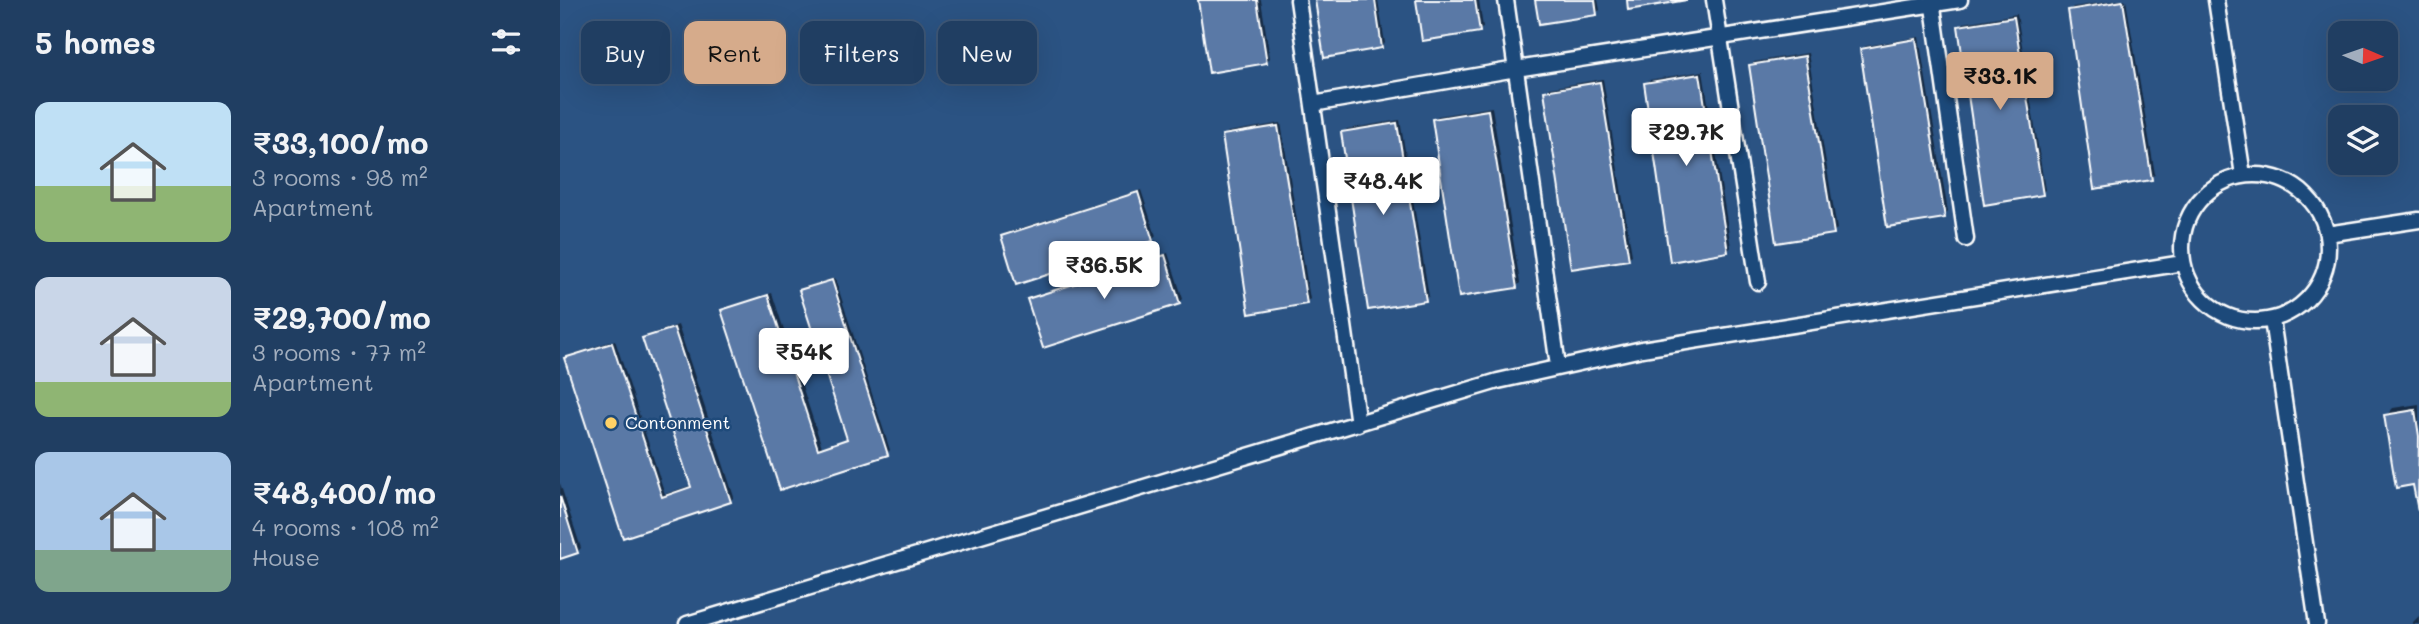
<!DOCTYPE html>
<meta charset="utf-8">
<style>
:root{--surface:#203e62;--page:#284568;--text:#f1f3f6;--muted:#a2aebe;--line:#3d5777;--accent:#d6ab8b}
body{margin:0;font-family:Mali,sans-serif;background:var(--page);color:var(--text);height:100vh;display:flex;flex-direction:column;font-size:26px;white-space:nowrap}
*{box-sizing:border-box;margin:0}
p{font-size:23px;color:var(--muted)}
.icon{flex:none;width:38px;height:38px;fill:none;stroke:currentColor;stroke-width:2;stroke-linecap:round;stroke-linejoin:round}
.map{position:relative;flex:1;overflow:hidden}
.panel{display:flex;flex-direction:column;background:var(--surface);width:560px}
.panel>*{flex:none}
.banner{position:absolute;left:21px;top:21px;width:665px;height:63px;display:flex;gap:14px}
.needle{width:46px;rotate:92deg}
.fabs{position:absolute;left:1768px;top:21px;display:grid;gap:14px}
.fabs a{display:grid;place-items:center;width:70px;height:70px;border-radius:14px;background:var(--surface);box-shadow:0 7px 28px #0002,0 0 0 2px var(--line);font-size:35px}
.price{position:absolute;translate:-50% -60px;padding:0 16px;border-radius:7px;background:#fff;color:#222;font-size:23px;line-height:46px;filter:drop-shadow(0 2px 4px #0008)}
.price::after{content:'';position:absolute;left:50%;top:42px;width:21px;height:16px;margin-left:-10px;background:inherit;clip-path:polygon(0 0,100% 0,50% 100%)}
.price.selected{background:var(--accent);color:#111}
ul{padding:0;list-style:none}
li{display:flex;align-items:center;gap:21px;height:175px;padding:0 35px}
li span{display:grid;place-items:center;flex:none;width:196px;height:140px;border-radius:14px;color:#555}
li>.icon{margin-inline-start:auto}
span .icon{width:84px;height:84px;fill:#fffc;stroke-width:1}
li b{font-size:30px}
h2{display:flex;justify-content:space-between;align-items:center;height:84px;padding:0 35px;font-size:30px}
.pill{padding:0 24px;border-radius:14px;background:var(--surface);box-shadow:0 7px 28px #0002,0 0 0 2px var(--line);font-size:24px;line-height:63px}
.pill.selected{background:var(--accent);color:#111}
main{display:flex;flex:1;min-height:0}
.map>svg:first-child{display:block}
.shadow{fill:#0007}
.building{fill:#5a79a6;stroke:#fff;stroke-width:2}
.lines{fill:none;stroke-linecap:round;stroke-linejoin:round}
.service-casing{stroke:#fff;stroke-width:19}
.service{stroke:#1f4a7a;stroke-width:14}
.poi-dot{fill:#ffd166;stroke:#1f4a7a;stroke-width:2.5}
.labels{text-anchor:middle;stroke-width:5;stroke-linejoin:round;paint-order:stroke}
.poi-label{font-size:18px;fill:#fff;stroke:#1f4a7a;text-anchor:start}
</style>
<main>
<section class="panel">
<h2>5 homes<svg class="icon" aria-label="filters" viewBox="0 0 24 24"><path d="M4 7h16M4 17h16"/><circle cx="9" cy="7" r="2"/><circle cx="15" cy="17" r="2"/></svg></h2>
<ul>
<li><span style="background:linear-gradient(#bfe0f5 60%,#8fb573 0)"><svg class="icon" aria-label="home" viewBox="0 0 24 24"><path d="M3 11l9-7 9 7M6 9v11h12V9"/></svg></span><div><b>₹33,100/mo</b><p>3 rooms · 98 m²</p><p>Apartment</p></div></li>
<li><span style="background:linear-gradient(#c9d6e8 75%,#8fb573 0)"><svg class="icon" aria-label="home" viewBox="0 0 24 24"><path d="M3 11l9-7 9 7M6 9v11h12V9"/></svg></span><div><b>₹29,700/mo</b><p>3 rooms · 77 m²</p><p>Apartment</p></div></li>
<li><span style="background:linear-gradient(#a9c7e8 70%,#7fa58c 0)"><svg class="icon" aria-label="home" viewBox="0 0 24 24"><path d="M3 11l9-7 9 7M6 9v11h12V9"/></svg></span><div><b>₹48,400/mo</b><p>4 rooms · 108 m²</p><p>House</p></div></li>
</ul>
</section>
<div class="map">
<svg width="1859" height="624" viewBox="0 0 1859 624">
<rect width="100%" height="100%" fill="#2b5383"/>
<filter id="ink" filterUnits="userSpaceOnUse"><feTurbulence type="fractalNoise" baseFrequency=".0143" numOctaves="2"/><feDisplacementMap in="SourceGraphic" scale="14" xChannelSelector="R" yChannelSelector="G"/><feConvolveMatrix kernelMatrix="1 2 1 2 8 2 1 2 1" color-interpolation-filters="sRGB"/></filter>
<g filter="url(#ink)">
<!-- shadow -->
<path class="shadow" d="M640,0H701L710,58L706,62Z
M757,0H818L825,43L822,47Z
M858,0H919L923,27L920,31Z
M977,0H1038L1040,10L1036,13Z
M1559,0H1566L1595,174L1591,178L1509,11L1513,7Z
M1457,14L1485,190L1482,193L1399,27L1403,23Z
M1359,37L1388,212L1384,216L1302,49L1306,46Z
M1248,53L1277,229L1273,232L1191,66L1194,62Z
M1143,71L1171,247L1168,251L1086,84L1089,80Z
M1043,79L1072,255L1068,258L986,92L990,88Z
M932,107L960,283L957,286L874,119L878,116Z
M840,120L869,296L865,299L783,132L787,129Z
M721,123L750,299L746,302L664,136L668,132Z
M581,190L596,236L593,239L457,283L443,236L446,233Z
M608,253L623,299L619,303L469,300L473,296Z
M275,278L330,450L327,453L221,488L163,311L167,307L212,293L262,447L289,438L241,291L245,287Z
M118,325L174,497L170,501L64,536L6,359L10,355L55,340L105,494L132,485L84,338L88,335Z
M1859,404V509L1855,483L1826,416L1833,408Z
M0,483L21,548L17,552L0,558Z
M1859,616V624H1853V622Z"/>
<!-- building -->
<path class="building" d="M638,0H697L707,63L649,73Z
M755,0H815L822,48L764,58Z
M856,0H915L920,32L862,41Z
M975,0H1035L1037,15L979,24Z
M1067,0H1127L1068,10Z
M1563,1L1592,180L1534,189L1508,10Z
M1454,17L1483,195L1424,205L1398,26Z
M1356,39L1385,218L1327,227L1300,49Z
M1245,56L1274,234L1216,243L1189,65Z
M1140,74L1168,252L1110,262L1084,83Z
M1040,82L1069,260L1011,269L984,91Z
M928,110L957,288L899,297L872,119Z
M837,123L866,301L808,310L781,132Z
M718,126L747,304L689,314L662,135Z
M578,192L593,241L456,285L441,236Z
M605,255L620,304L483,348L467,299Z
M272,280L328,455L220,490L161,310L208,295L258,449L287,439L239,290Z
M114,328L171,502L63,538L4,358L52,343L102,497L131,487L82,338Z
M1855,410L1859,436L1858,511L1853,485L1836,488L1824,415Z
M0,496L18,553L0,559Z"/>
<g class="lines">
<!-- service casing -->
<g class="service-casing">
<path id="service" d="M738,0L798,424
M946,0L998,366
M1154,0L1198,282
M1372,0L1406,239
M1656,0L1683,175
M753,104L956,69L1400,0
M1622 248a73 73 0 1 1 146 0a73 73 0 1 1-146 0Z
M1767,234L1859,220
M1712,320L1757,624
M127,624L938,381L1082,349L1623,263"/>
</g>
<!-- service -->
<use href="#service" class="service"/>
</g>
</g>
<!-- markers -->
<circle class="poi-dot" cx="51" cy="423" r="7"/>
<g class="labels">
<!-- poi labels -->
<g class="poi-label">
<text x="65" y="429">Contonment</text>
</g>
</g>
</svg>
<div class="fabs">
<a><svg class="needle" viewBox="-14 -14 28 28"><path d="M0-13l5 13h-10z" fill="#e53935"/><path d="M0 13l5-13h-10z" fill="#a2aebe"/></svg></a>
<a><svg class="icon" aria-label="layers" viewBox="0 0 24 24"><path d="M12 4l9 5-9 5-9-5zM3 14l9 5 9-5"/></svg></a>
</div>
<b class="price selected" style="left:1440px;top:112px">₹33.1K</b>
<b class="price" style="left:1126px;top:168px">₹29.7K</b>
<b class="price" style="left:823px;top:217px">₹48.4K</b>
<b class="price" style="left:544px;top:301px">₹36.5K</b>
<b class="price" style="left:244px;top:388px">₹54K</b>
<div class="banner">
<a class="pill">Buy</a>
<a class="pill selected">Rent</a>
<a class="pill">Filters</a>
<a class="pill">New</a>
</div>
</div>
</main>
